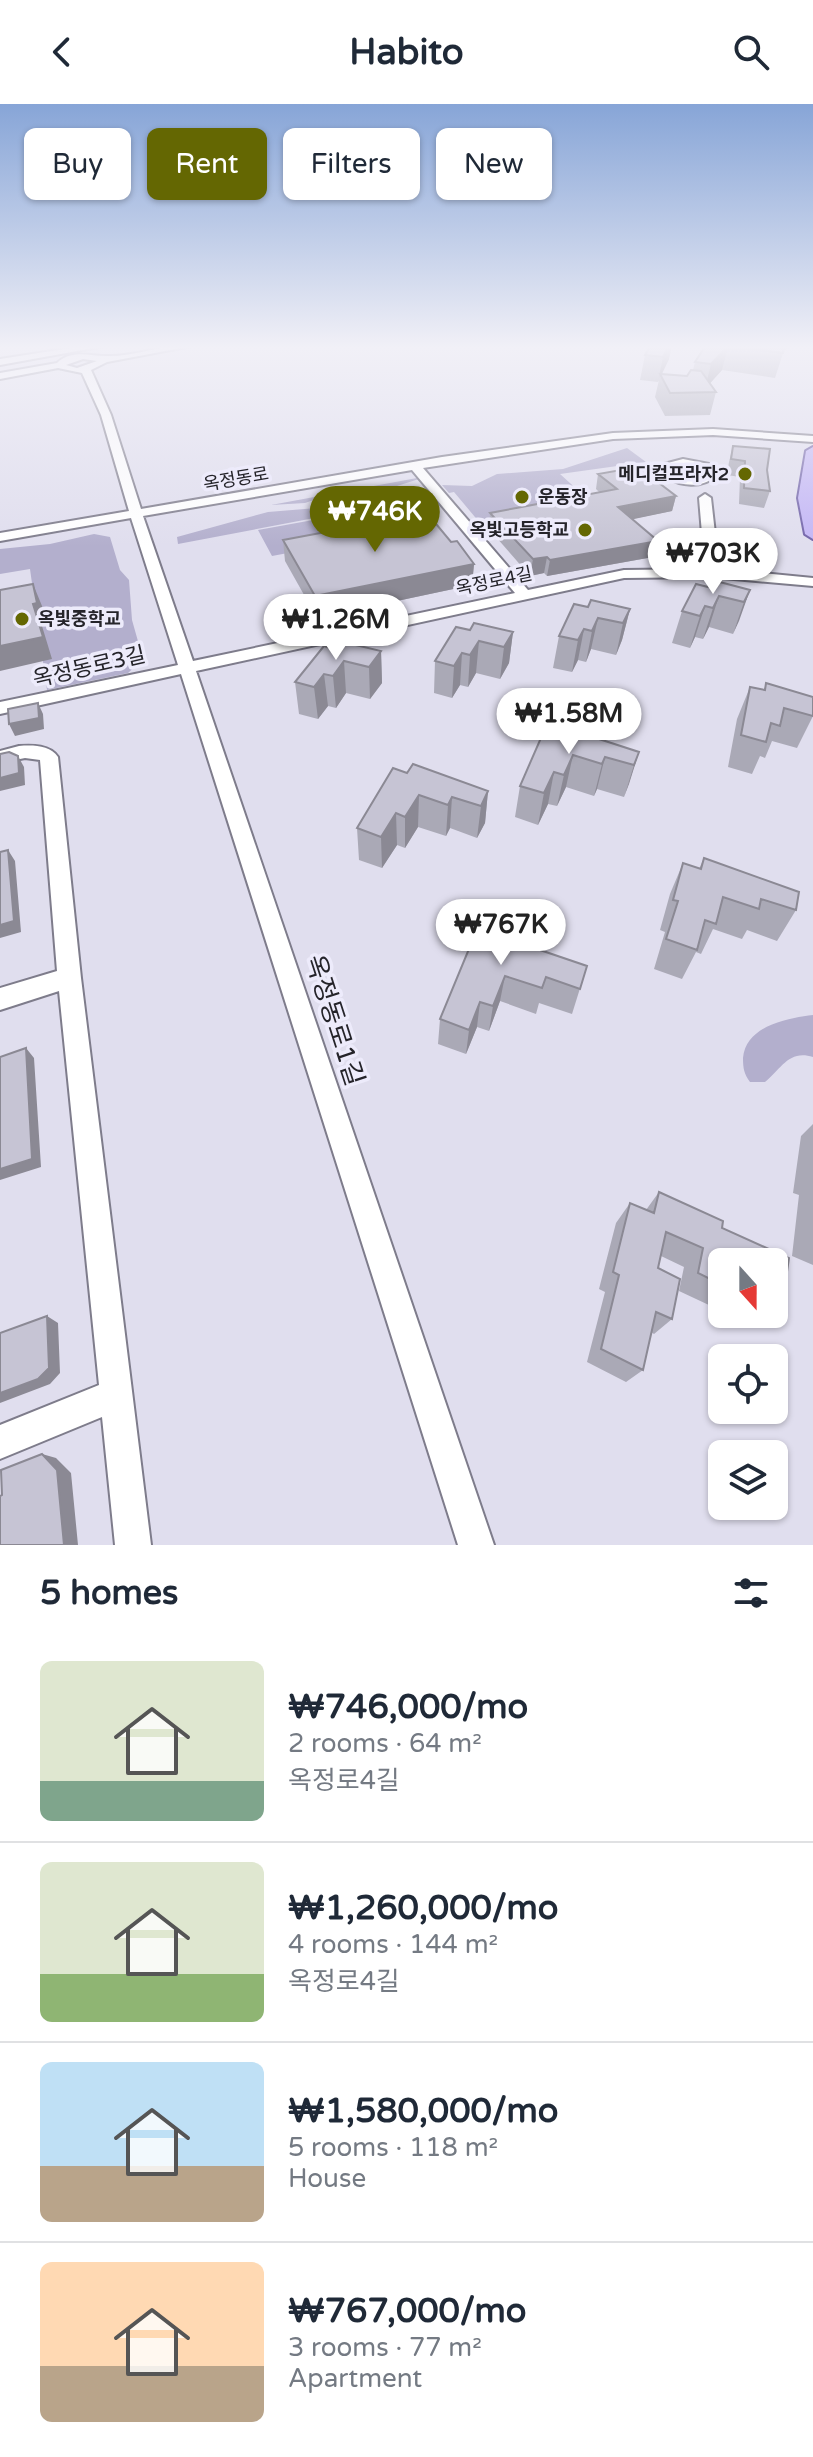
<!DOCTYPE html>
<meta charset="utf-8">
<style>
:root{--surface:#fff;--page:#f6f6f7;--text:#1f2937;--muted:#747a83;--line:#e0e1e3;--accent:#646702}
body{margin:0;font-family:"Varela Round","Noto Sans KR",sans-serif;background:var(--page);color:var(--text);height:100vh;display:flex;flex-direction:column;font-size:30px;white-space:nowrap}
*{box-sizing:border-box;margin:0}
p{font-size:26px;color:var(--muted)}
.icon{flex:none;width:44px;height:44px;fill:none;stroke:currentColor;stroke-width:2;stroke-linecap:round;stroke-linejoin:round}
.map{position:relative;height:1441px;overflow:hidden}
.side{display:flex;flex-direction:column;background:var(--surface);flex:1}
.side>*{flex:none}
.guide{position:absolute;left:24px;top:24px;width:766px;height:72px;display:flex;gap:16px}
.needle{width:52px;rotate:159deg}
.controls{position:absolute;left:708px;top:1144px;display:grid;gap:16px}
.controls a{display:grid;place-items:center;width:80px;height:80px;border-radius:12px;background:var(--surface);box-shadow:0 2px 6px #0004;font-size:40px}
.price{position:absolute;translate:-50% -68px;padding:0 18px;border-radius:28px;background:#fff;color:#222;font-size:26px;line-height:52px;filter:drop-shadow(0 2px 4px #0008)}
.price::after{content:'';position:absolute;left:50%;top:48px;width:24px;height:18px;margin-left:-12px;background:inherit;clip-path:polygon(0 0,100% 0,50% 100%)}
.price.active{background:var(--accent);color:#fff}
ul{padding:0;list-style:none}
li{display:flex;align-items:center;gap:24px;height:200px;padding:0 40px}
li+li{border-top:2px solid var(--line)}
li span{display:grid;place-items:center;flex:none;width:224px;height:160px;border-radius:12px;color:#555}
li>.icon{margin-inline-start:auto}
span .icon{width:96px;height:96px;fill:#fffc;stroke-width:1}
li b{font-size:34px}
h2{display:flex;justify-content:space-between;align-items:center;height:96px;padding:0 40px;font-size:34px}
.tag{padding:0 28px;border-radius:12px;background:var(--surface);box-shadow:0 2px 6px #0004;font-size:28px;line-height:72px}
.tag.active{background:var(--accent);color:#fff}
header{display:flex;justify-content:space-between;align-items:center;height:104px;padding:0 40px;background:var(--surface);font-size:36px;font-weight:700}
.map>svg:first-child{display:block}
.green{fill:#b3afcd}
.lines{fill:none;stroke-linecap:round;stroke-linejoin:round}
.minor-casing{stroke:#7e7c8b;stroke-width:4}
.major-casing{stroke:#7264a9;stroke-width:4}
.minor{fill:#fff;fill-rule:evenodd}
.major{fill:#c3b6f5;fill-rule:evenodd}
.wall{fill:#aaa9b6}
.shaded-wall{fill:#8b8994}
.building{fill:#c6c4d4;stroke:#8b8994;stroke-width:2}
.poi-dot{fill:#646702;stroke:#edebfb;stroke-width:3}
.labels{text-anchor:middle;stroke-width:7;stroke-linejoin:round;paint-order:stroke}
.far-poi-label{font-size:18px;font-weight:bold;fill:#25242a;stroke:#edebfb;text-anchor:end}
.far-street-label{font-size:18px;fill:#25242a;stroke:#edebfb}
.street-label{font-size:22px;fill:#25242a;stroke:#edebfb}
.near-street-label{font-size:26px;fill:#25242a;stroke:#edebfb}
</style>
<header><svg class="icon" aria-label="back" viewBox="0 0 24 24"><path d="M15 5l-7 7 7 7"/></svg>Habito<svg class="icon" aria-label="search" viewBox="0 0 24 24"><circle cx="10" cy="10" r="6"/><path d="M15 15l6 6"/></svg></header>
<div class="map">
<svg width="813" height="1441" viewBox="0 0 813 1441">
<rect width="100%" height="100%" fill="#e0deee"/>
<!-- green -->
<path class="green" d="M627,344L646,358L560,370L591,398L480,419L454,388L449,389L442,381L472,382L497,370L563,365Z
M417,374L419,375L378,388L374,385L376,388L337,399L331,390L305,399L271,401Z
M424,385L430,392L178,440L177,433L268,408L341,402Z
M385,403L404,427L272,452L258,426Z
M94,430L110,433L120,466L129,476L132,516L143,555L128,569L47,586L30,465L0,470V445L50,440Z
M813,911V953C789,945 781,965 765,978H750C744,970 743,964 743,954C746,922 787,914 813,911Z"/>
<g class="lines">
<!-- minor casing -->
<g class="minor-casing">
<path id="minor" d="M90,241H110L0,261V255Z
M178,241H197L107,258L91,266L111,311L141,405L442,353L613,329L713,325L813,332V338L713,331L613,335L423,364L528,486L624,466L705,465L699,394L705,390L711,394L719,465L813,474V482L712,473L624,474L196,567L494,1441H458L181,570L0,610V598L178,561L131,414L0,437V429L129,407L101,311L82,269L58,264L0,275V269L57,259C71,245 90,252 106,252C129,253 155,244 178,241ZM83,255L97,257L77,264L66,261ZM412,366L515,489L193,557L143,412Z
M683,355L709,360L716,372C701,385 681,382 665,373L664,360ZM683,363L701,366L703,371L690,374L675,368L674,365Z
M19,642C33,641 50,641 58,653L81,874L151,1441H115L102,1313L0,1355V1321L99,1281L59,887L0,906V884L57,867L40,656L25,654L0,659V647Z"/>
</g>
<!-- major casing -->
<g class="major-casing">
<path id="major" d="M813,343V435L805,430L798,394L806,347Z"/>
</g>
<!-- minor -->
<use href="#minor" class="minor"/>
<!-- major -->
<use href="#major" class="major"/>
</g>
<!-- wall -->
<path class="wall" d="M706,241H789L786,246H784L775,274L722,266L710,279L716,288L710,311L665,312L655,293L659,276L658,278L640,276L645,251L669,255L661,270L687,272L693,266L695,258Z
M733,342L767,366L770,387L764,404L739,400L740,373L727,371L729,358Z
M598,370L676,392L672,407L632,415L653,453L547,472L544,469L530,472L489,425L490,409L600,389L596,385Z
M283,436L451,438L474,460L472,481L317,514L285,457Z
M708,483L750,486L733,530L709,523L703,535L695,533L690,544L672,539L682,507Z
M588,503L630,505L622,536L616,551L591,545L586,558L578,556L572,568L553,564L559,532Z
M470,526L513,528L509,559L500,575L476,569L468,583L460,581L452,594L434,589L435,557Z
M337,546L381,547L382,579L370,595L346,589L336,604L328,602L318,615L299,610L295,578Z
M766,579L813,612L797,644L772,637L765,654L760,652L752,670L728,663L737,615L750,583L764,586Z
M558,631L639,648L624,693L597,685L594,692L566,683L557,702L548,700L538,721L515,713L520,682Z
M407,669L488,687L485,719L477,734L450,724L446,732L418,723L405,744L397,741L382,764L359,756L357,724Z
M704,754L796,806L777,837L747,826L742,835L713,825L701,850L696,848L682,875L654,865L665,828L660,826L670,790L683,759L699,765Z
M466,811L515,816L511,837L587,862L572,910L539,899L536,910L500,897L489,927L477,923L466,950L438,940L440,915L469,846L464,838Z
M813,1020V1161L792,1152L799,1091L793,1089L801,1032Z
M659,1088L723,1117L722,1124L789,1154L784,1188L774,1195V1158H722V1193L711,1202L679,1187L684,1163L661,1152L658,1164L680,1175L672,1215L654,1230L651,1228L643,1266L626,1278L587,1258L605,1188L599,1185L616,1119L630,1099L646,1106Z"/>
<!-- shaded-wall -->
<path class="shaded-wall" d="M669,241H672L669,255L661,272L660,270L658,278L663,253Z
M728,242L722,266L705,285L711,260Z
M676,392L672,407L615,419L618,403Z
M658,437L653,453L547,472L550,456Z
M547,453L544,469L530,472L533,455Z
M474,460L472,481L317,514L315,492Z
M33,480L42,502L46,521L42,522L52,555L0,567V542L33,500Z
M750,486L739,517L733,530L744,498Z
M719,492L709,523L703,535L713,504Z
M705,502L695,533L690,544L700,512Z
M630,505L622,536L616,551L623,519Z
M598,514L591,545L586,558L592,527Z
M584,525L578,556L572,568L578,536Z
M513,528L509,559L500,575L504,543Z
M479,537L476,569L468,583L470,551Z
M381,547L382,579L370,595L369,563Z
M462,549L460,581L452,594L454,562Z
M344,557L346,589L336,604L333,572Z
M324,570L328,602L318,615L314,583Z
M38,599L43,610L44,625L15,632L9,620Z
M639,648L629,680L624,693L634,661Z
M573,651L566,683L557,702L564,671Z
M18,652L24,663L25,681L0,687V674Z
M605,653L597,685L594,692L602,660Z
M554,668L548,700L538,721L544,689Z
M488,687L485,719L477,734L481,702Z
M419,691L418,723L405,744V713Z
M452,693L450,724L446,732L448,701Z
M396,709L397,741L382,764L381,733Z
M8,746L15,757L21,828L0,834V821Z
M515,816L510,843L484,827Z
M505,872L500,897L489,927L493,902Z
M480,898L477,923L466,950L469,926Z
M26,944L34,954L41,1063L0,1076V1065Z
M47,1212L58,1219L60,1269L50,1280L0,1299V1289Z
M42,1350L56,1354L71,1369L78,1441H64Z"/>
<!-- building -->
<path class="building" d="M651,241H669L663,253L645,251Z
M706,241H785L783,249L728,242L711,260L695,258Z
M691,266L701,267L716,288L670,289L660,270L687,272Z
M733,342L770,345L767,366L770,387L744,384L745,357L731,355Z
M638,363L676,392L618,403L658,437L550,456L547,453L533,455L490,409L617,385L598,370Z
M427,409L451,438L457,437L474,460L315,492L283,436Z
M712,476L750,486L744,498L719,492L713,504L705,502L700,512L682,507L696,480L708,483Z
M33,480L37,499L33,500L43,533L0,542V486Z
M591,496L630,505L623,519L598,514L592,527L584,525L578,536L559,532L574,500L588,503Z
M474,519L513,528L504,543L479,537L470,551L462,549L454,562L435,557L456,523L470,526Z
M343,538L381,547L369,563L344,557L333,572L324,570L314,583L295,578L324,542L337,546Z
M766,579L813,593V612L784,604L780,622L771,619L766,638L741,631L750,583L765,586Z
M38,599L39,614L9,620L8,605Z
M562,623L639,648L634,661L605,653L602,660L573,651L564,671L554,668L544,689L520,682L544,627L558,631Z
M9,648L18,652L19,669L0,674V650Z
M413,660L488,687L481,702L452,693L448,701L419,691L405,713L396,709L381,733L357,724L393,664L407,669Z
M8,746L14,817L0,821V748Z
M704,754L799,788L796,806L761,795L759,805L723,793L716,820L705,816L697,846L666,835L678,797L673,796L683,759L701,765Z
M503,798L515,816L484,827L587,862L580,885L546,873L542,884L505,872L493,902L480,898L469,926L440,915L476,828L466,811Z
M26,944L32,1055L0,1065V953Z
M659,1088L723,1117L722,1124L789,1154L784,1188L774,1184V1158H722V1181L698,1169L703,1144L666,1128L658,1164L680,1175L672,1215L656,1208L643,1266L601,1245L619,1171L613,1168L630,1099L654,1109Z
M47,1212L49,1264L38,1275L0,1289V1229Z
M42,1350L57,1366L64,1441H0V1392L2,1391L1,1366Z"/>
<!-- sky -->
<linearGradient id="sky" x2="0" y2="1"><stop stop-color="#87a5d7"/><stop offset="0.55" stop-color="#f1f0f7"/><stop offset="1" stop-color="#f1f0f7" stop-opacity="0"/></linearGradient>
<rect width="813" height="442" fill="url(#sky)"/>
<!-- markers -->
<g class="poi-dot">
<circle cx="745" cy="370" r="8"/>
<circle cx="522" cy="393" r="8"/>
<circle cx="585" cy="426" r="8"/>
<circle cx="22" cy="515" r="8"/>
</g>
<g class="labels">
<!-- far-poi labels -->
<g class="far-poi-label">
<text x="729" y="376">메디컬프라자2</text>
<text x="538" y="399" text-anchor="start">운동장</text>
<text x="569" y="432">옥빛고등학교</text>
<text x="38" y="521" text-anchor="start">옥빛중학교</text>
</g>
<!-- far-street labels -->
<g class="far-street-label">
<text transform="translate(236 375) rotate(-10)" y="6">옥정동로</text>
<text transform="translate(494 477) rotate(-12)" y="6">옥정로4길</text>
</g>
<!-- street labels -->
<g class="street-label">
<text transform="translate(89 562) rotate(-13)" y="8">옥정동로3길</text>
</g>
<!-- near-street labels -->
<g class="near-street-label">
<text transform="translate(335 916) rotate(72)" y="9">옥정동로1길</text>
</g>
</g>
</svg>
<div class="controls">
<a><svg class="needle" viewBox="-14 -14 28 28"><path d="M0-13l5 13h-10z" fill="#e53935"/><path d="M0 13l5-13h-10z" fill="#747a83"/></svg></a>
<a><svg class="icon" aria-label="locate" viewBox="0 0 24 24"><circle cx="12" cy="12" r="6"/><path d="M12 2v4M12 18v4M2 12h4M18 12h4"/></svg></a>
<a><svg class="icon" aria-label="layers" viewBox="0 0 24 24"><path d="M12 4l9 5-9 5-9-5zM3 14l9 5 9-5"/></svg></a>
</div>
<b class="price active" style="left:375px;top:450px">₩746K</b>
<b class="price" style="left:713px;top:492px">₩703K</b>
<b class="price" style="left:336px;top:558px">₩1.26M</b>
<b class="price" style="left:569px;top:652px">₩1.58M</b>
<b class="price" style="left:501px;top:863px">₩767K</b>
<div class="guide">
<a class="tag">Buy</a>
<a class="tag active">Rent</a>
<a class="tag">Filters</a>
<a class="tag">New</a>
</div>
</div>
<section class="side">
<h2>5 homes<svg class="icon" aria-label="filters" viewBox="0 0 24 24"><path d="M4 7h16M4 17h16"/><circle cx="9" cy="7" r="2"/><circle cx="15" cy="17" r="2"/></svg></h2>
<ul>
<li><span style="background:linear-gradient(#dfe7d0 75%,#7fa58c 0)"><svg class="icon" aria-label="home" viewBox="0 0 24 24"><path d="M3 11l9-7 9 7M6 9v11h12V9"/></svg></span><div><b>₩746,000/mo</b><p>2 rooms · 64 m²</p><p>옥정로4길</p></div></li>
<li><span style="background:linear-gradient(#dfe7d0 70%,#8fb573 0)"><svg class="icon" aria-label="home" viewBox="0 0 24 24"><path d="M3 11l9-7 9 7M6 9v11h12V9"/></svg></span><div><b>₩1,260,000/mo</b><p>4 rooms · 144 m²</p><p>옥정로4길</p></div></li>
<li><span style="background:linear-gradient(#bfe0f5 65%,#b9a48a 0)"><svg class="icon" aria-label="home" viewBox="0 0 24 24"><path d="M3 11l9-7 9 7M6 9v11h12V9"/></svg></span><div><b>₩1,580,000/mo</b><p>5 rooms · 118 m²</p><p>House</p></div></li>
<li><span style="background:linear-gradient(#ffd9b3 65%,#b9a48a 0)"><svg class="icon" aria-label="home" viewBox="0 0 24 24"><path d="M3 11l9-7 9 7M6 9v11h12V9"/></svg></span><div><b>₩767,000/mo</b><p>3 rooms · 77 m²</p><p>Apartment</p></div></li>
</ul>
</section>
